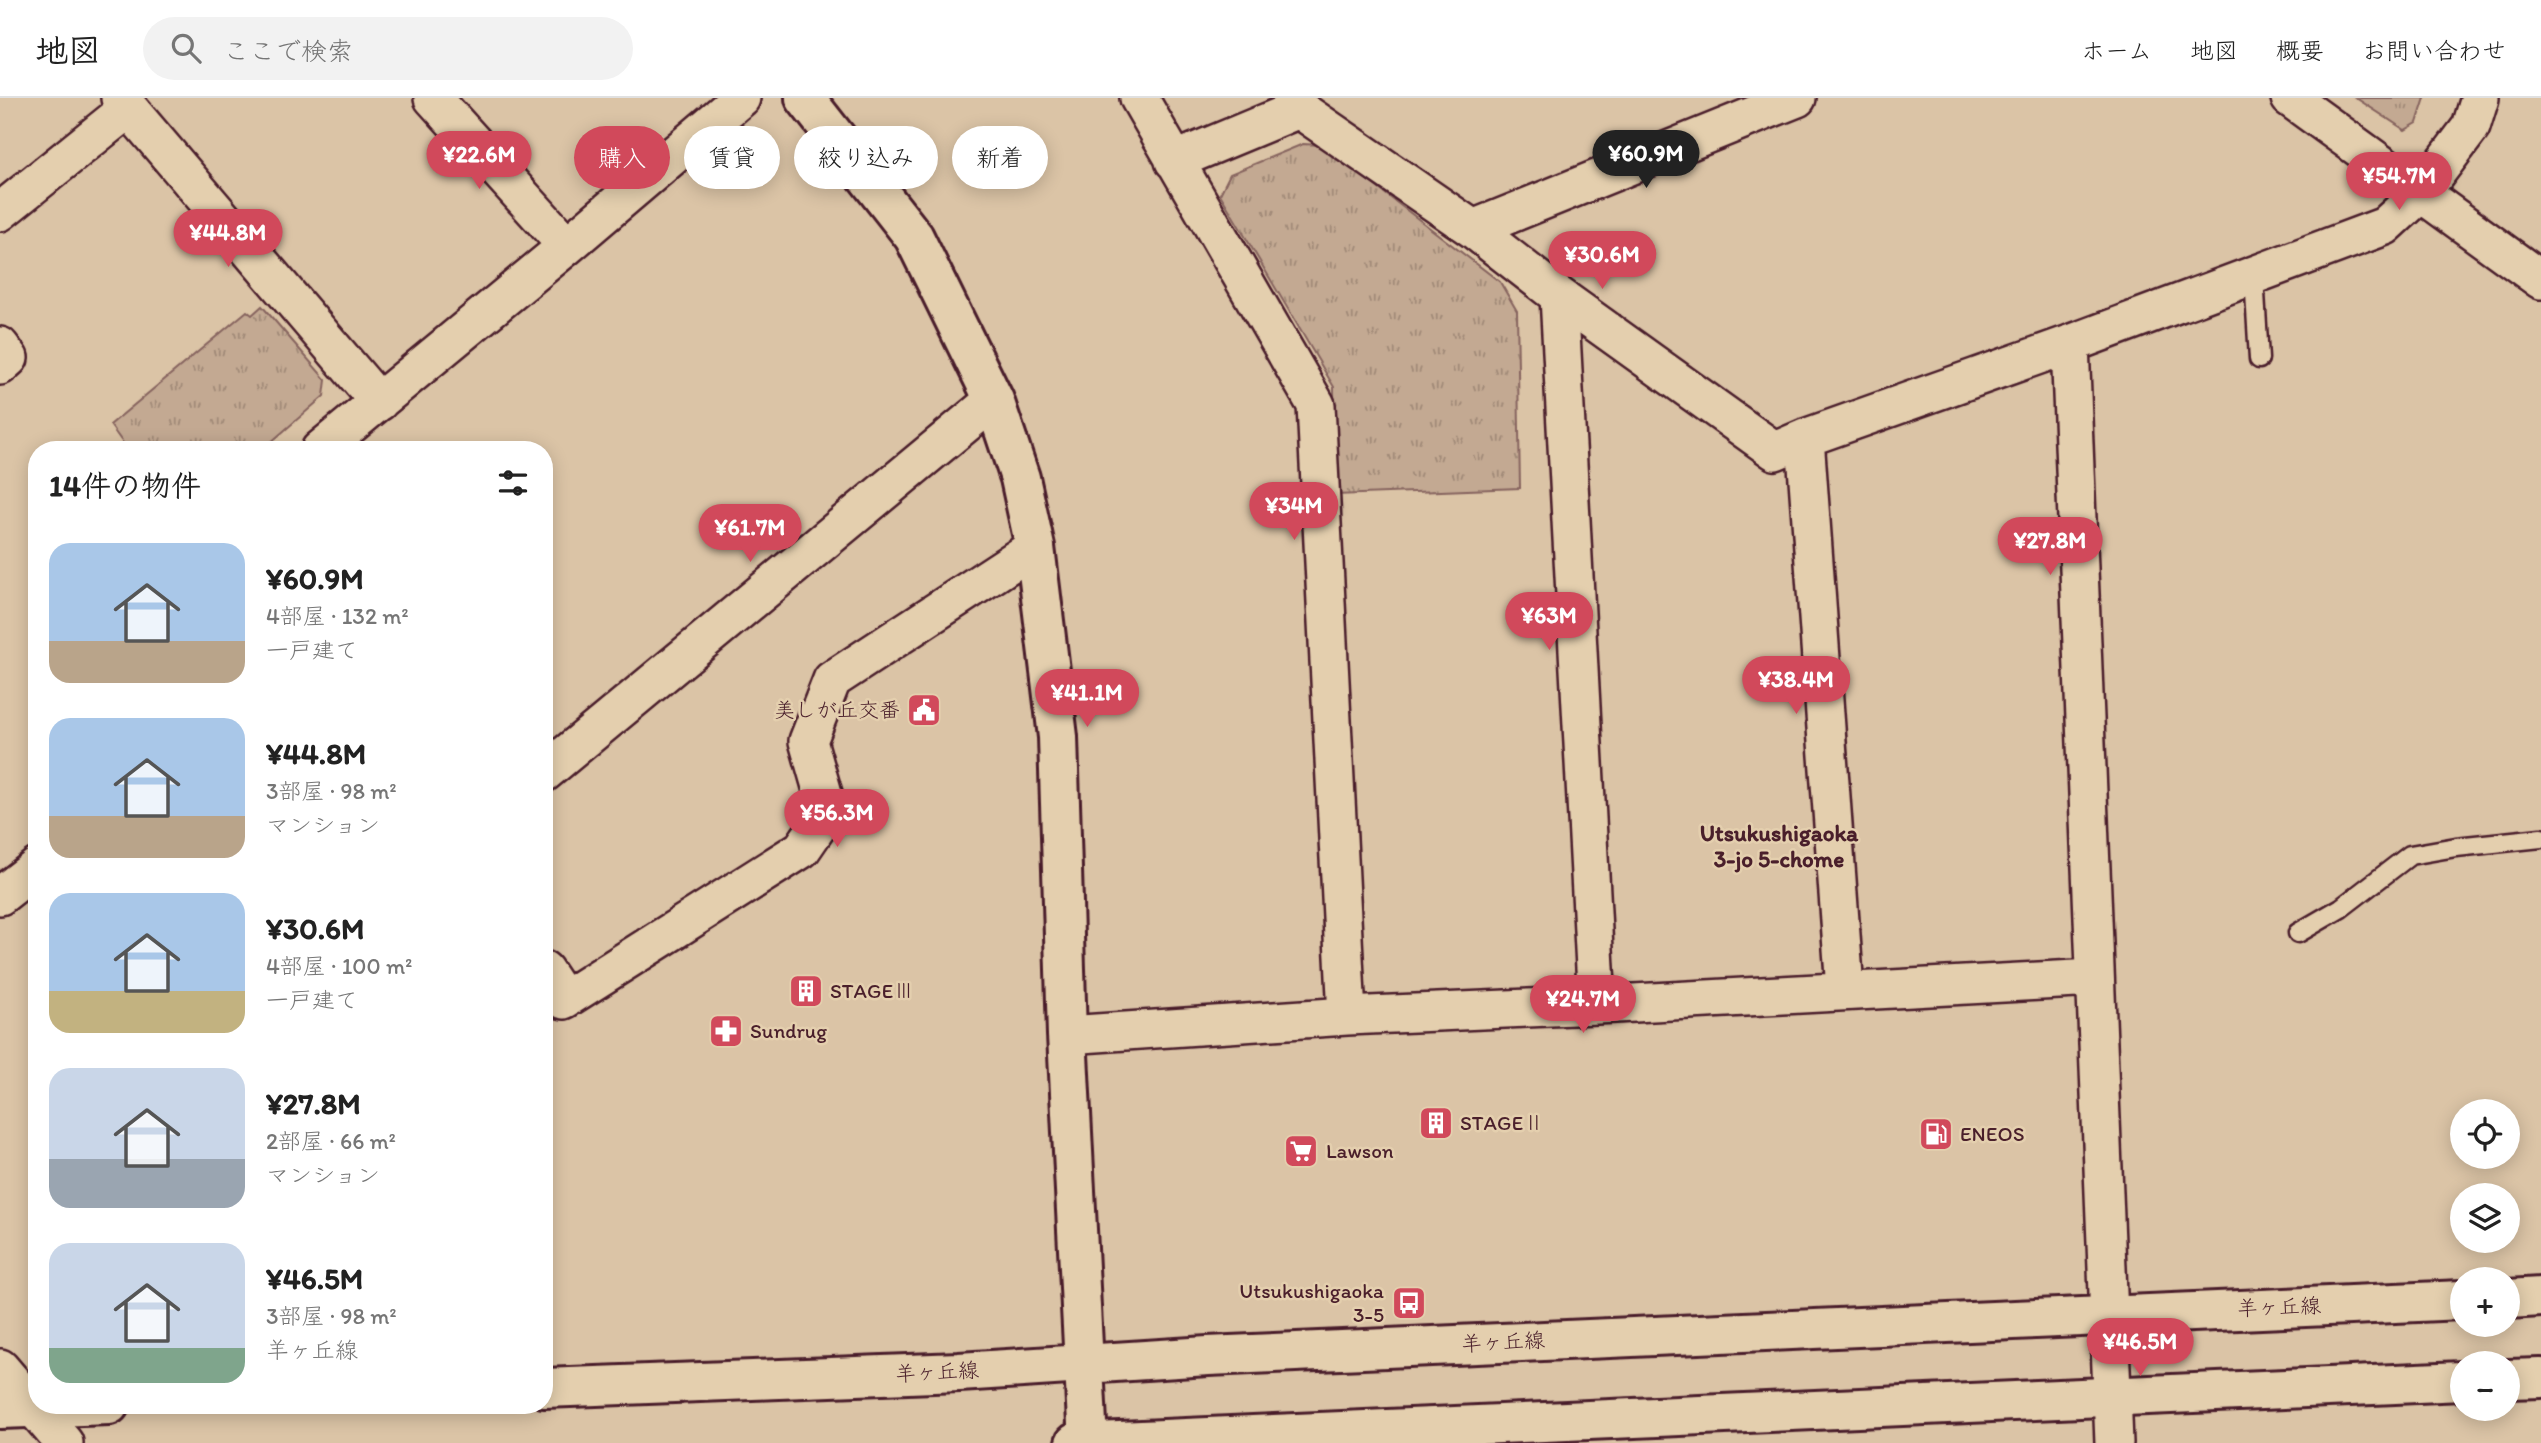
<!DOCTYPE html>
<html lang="ja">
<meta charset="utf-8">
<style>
:root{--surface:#fff;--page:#f2f2f2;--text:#222;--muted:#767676;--line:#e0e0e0;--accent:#d1495b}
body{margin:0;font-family:Itim,"Klee One",sans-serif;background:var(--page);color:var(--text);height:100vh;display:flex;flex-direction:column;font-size:26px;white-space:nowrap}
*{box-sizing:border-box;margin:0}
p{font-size:23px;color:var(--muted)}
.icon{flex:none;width:38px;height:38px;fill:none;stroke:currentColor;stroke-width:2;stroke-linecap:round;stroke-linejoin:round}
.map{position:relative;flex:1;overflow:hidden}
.drawer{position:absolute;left:28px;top:343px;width:525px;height:973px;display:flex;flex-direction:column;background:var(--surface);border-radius:28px;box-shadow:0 4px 18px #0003}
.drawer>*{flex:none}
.banner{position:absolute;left:574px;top:28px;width:665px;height:63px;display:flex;gap:14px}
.tools{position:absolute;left:2450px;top:1001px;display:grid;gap:14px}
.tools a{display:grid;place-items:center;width:70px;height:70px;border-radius:50%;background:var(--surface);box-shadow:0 4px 18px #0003;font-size:35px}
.price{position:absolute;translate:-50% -60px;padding:0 16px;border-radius:24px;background:var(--accent);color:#fff;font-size:23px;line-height:46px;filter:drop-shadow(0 2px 4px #0008)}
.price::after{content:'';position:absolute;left:50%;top:42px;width:21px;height:16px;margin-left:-10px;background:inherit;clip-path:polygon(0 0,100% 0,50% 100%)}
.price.active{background:#222;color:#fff}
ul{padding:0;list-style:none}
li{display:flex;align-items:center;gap:21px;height:175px;padding:0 21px}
li span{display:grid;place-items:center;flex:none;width:196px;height:140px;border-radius:21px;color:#555}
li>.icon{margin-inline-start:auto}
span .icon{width:84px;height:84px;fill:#fffc;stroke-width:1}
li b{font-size:30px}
h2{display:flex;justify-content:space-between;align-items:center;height:84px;padding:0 21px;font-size:30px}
.chip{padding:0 24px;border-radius:32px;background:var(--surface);box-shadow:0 4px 18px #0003;font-size:24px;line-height:63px}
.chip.active{background:var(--accent);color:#fff}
header{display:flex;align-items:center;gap:42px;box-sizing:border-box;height:98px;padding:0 35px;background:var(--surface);border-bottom:2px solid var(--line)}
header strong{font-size:33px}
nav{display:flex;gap:38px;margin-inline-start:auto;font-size:24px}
.search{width:490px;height:63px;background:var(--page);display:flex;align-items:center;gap:18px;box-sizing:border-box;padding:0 24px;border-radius:38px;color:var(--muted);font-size:26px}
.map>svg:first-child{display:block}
.park{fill:url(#park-tufts);stroke:#86645e;stroke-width:2}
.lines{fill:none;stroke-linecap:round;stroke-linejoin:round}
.service-casing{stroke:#4a1f2b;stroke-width:23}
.minor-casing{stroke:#4a1f2b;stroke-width:42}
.tertiary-casing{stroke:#4a1f2b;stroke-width:44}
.primary-casing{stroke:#4a1f2b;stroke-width:44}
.service{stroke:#e4cfae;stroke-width:18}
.minor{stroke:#e4cfae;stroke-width:37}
.tertiary{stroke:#e4cfae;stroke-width:38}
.primary{stroke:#e4cfae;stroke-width:38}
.labels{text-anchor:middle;stroke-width:5;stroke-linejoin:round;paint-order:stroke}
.poi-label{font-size:21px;fill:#4a1f2b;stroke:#e4cfae;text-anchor:start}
.street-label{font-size:21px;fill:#4a1f2b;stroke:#e4cfae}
.neighbourhood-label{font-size:23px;font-weight:bold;fill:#4a1f2b;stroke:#e4cfae}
</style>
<header>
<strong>地図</strong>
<div class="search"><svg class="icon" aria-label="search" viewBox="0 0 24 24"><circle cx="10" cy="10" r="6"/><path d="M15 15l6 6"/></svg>ここで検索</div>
<nav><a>ホーム</a><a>地図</a><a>概要</a><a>お問い合わせ</a></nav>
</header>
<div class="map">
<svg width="2541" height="1345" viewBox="0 0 2541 1345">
<defs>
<pattern id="park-tufts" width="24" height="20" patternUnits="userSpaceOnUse" patternTransform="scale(1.75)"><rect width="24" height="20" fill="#c3a992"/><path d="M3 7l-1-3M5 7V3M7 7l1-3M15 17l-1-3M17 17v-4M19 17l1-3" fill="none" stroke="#a08977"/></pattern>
</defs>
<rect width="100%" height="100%" fill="#dbc4a6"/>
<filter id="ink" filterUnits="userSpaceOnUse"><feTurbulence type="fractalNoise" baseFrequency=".0143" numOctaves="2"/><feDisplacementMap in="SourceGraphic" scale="14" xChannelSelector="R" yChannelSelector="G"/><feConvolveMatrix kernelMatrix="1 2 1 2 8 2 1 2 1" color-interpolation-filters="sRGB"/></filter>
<g filter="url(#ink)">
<!-- park -->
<path class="park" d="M2356,0H2425L2417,25L2405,32Z
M1303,46L1322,47L1500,184L1517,213L1520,390L1335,397L1334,289L1220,96L1230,76Z
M262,208L326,282L324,298L262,352H128L110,327L247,213L252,217Z"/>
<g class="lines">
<!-- service casing -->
<g class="service-casing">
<path id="service" d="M2254,178L2259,261
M2298,835L2341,810L2410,757L2456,749L2541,740"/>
</g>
<!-- minor casing -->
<g class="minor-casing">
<path id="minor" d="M120,0L379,304
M433,0L567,148
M1139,0L1316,307L1347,918
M2290,0L2541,182
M1174,63L1299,11L1473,131L1559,198L1775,353L1805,340L2070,246
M0,114L129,10
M1473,131L1797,0
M1559,198L1597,907
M0,248L9,260L0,268
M1805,340L1845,892
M320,352L567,148L741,0
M544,675L994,302
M0,798L37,769
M544,872L564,902L802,751L828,713L808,643L832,582L1035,449
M1067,937L1347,918L1597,907L2095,880
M0,1270L64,1345
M2114,1345L2070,246L2385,128L2422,94L2471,29L2480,0"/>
</g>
<!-- tertiary casing -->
<g class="tertiary-casing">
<path id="tertiary" d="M805,0L914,139L994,302L1020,380L1035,449L1058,639L1067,937L1088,1345"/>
</g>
<!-- primary casing -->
<g class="primary-casing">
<path id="primary" d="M2508,1201L2541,1199
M2508,1281L2541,1280
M544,1290L959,1274L1208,1258L2462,1202
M0,1311L109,1307
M1075,1345L2462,1283"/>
</g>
<!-- service -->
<use href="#service" class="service"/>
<!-- minor -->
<use href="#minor" class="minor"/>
<!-- tertiary -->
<use href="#tertiary" class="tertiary"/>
<!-- primary -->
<use href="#primary" class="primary"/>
</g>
</g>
<!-- icons -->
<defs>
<g id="civic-square" transform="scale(1.75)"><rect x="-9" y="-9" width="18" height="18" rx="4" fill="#d1495b" stroke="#e4cfae"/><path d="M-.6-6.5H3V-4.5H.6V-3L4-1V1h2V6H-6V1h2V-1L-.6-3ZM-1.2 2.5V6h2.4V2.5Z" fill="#fff"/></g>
<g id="building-square" transform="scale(1.75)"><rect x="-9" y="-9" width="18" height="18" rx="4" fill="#d1495b" stroke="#e4cfae"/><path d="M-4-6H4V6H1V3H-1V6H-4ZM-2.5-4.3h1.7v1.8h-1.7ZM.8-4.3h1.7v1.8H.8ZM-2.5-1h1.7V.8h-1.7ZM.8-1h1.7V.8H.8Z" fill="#fff"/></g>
<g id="pharmacy-square" transform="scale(1.75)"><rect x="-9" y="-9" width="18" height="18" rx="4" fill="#d1495b" stroke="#e4cfae"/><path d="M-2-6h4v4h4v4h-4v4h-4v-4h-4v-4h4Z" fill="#fff"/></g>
<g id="fuel-square" transform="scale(1.75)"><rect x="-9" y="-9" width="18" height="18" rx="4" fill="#d1495b" stroke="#e4cfae"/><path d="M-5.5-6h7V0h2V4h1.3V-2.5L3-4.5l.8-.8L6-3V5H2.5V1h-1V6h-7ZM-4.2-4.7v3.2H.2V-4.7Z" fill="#fff"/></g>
<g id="supermarket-square" transform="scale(1.75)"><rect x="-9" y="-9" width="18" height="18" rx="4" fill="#d1495b" stroke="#e4cfae"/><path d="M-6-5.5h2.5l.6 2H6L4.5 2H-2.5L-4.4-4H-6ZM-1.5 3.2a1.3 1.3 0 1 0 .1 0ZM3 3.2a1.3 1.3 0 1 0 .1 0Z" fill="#fff"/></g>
<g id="bus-square" transform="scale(1.75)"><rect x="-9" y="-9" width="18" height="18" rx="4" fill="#d1495b" stroke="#e4cfae"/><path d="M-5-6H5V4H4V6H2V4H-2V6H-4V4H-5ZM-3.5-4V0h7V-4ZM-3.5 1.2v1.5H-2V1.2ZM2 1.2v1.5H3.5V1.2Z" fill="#fff"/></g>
</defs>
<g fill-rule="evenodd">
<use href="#civic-square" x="924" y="612"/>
<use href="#building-square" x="806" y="893"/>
<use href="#pharmacy-square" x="726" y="933"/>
<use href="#building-square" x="1436" y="1025"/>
<use href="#fuel-square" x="1936" y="1036"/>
<use href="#supermarket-square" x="1301" y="1053"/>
<use href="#bus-square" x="1409" y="1205"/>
</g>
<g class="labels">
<!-- poi labels -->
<g class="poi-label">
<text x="900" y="619" text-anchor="end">美しが丘交番</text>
<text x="830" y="900">STAGEⅢ</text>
<text x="750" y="940">Sundrug</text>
<text x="1460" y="1032">STAGEⅡ</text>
<text x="1960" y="1043">ENEOS</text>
<text x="1326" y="1060">Lawson</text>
<text x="1384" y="1200" text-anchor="end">Utsukushigaoka<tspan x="1384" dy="24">3-5</tspan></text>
</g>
<!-- street labels -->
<g class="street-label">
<text transform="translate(2279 1209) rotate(-2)" y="7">羊ヶ丘線</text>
<text transform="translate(1503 1244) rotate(-3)" y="7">羊ヶ丘線</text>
<text transform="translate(937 1274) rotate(-3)" y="7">羊ヶ丘線</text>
</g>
<!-- neighbourhood labels -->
<g class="neighbourhood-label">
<text x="1779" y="743">Utsukushigaoka<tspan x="1779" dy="26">3-jo 5-chome</tspan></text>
</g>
</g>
</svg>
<div class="tools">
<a><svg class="icon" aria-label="locate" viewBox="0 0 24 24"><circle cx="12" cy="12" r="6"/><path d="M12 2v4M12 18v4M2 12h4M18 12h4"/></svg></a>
<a><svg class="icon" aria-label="layers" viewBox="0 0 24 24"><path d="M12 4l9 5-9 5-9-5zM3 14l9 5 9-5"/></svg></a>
<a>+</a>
<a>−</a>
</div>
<b class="price active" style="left:1646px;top:92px">¥60.9M</b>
<b class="price" style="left:479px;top:93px">¥22.6M</b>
<b class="price" style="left:2399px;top:114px">¥54.7M</b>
<b class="price" style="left:228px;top:171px">¥44.8M</b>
<b class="price" style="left:1602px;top:193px">¥30.6M</b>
<b class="price" style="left:1294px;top:444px">¥34M</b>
<b class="price" style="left:750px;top:466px">¥61.7M</b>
<b class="price" style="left:2050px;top:479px">¥27.8M</b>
<b class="price" style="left:1549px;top:554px">¥63M</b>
<b class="price" style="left:1796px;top:618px">¥38.4M</b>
<b class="price" style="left:1087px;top:631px">¥41.1M</b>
<b class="price" style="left:837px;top:751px">¥56.3M</b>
<b class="price" style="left:1583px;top:937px">¥24.7M</b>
<b class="price" style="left:2140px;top:1280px">¥46.5M</b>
<div class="banner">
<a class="chip active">購入</a>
<a class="chip">賃貸</a>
<a class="chip">絞り込み</a>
<a class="chip">新着</a>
</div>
<section class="drawer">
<h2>14件の物件<svg class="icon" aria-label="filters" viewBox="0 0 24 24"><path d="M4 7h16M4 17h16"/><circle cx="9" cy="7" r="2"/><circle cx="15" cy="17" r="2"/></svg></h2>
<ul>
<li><span style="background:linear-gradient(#a9c7e8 70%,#b9a48a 0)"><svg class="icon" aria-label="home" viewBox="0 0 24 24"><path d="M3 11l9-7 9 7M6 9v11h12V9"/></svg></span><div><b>¥60.9M</b><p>4部屋 · 132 m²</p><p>一戸建て</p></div></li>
<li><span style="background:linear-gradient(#a9c7e8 70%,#b9a48a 0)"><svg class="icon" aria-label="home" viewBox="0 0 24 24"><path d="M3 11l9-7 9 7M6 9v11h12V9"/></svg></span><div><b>¥44.8M</b><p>3部屋 · 98 m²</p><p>マンション</p></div></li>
<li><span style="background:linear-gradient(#a9c7e8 70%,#c2b280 0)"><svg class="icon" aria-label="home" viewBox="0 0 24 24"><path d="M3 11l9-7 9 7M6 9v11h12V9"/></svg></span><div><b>¥30.6M</b><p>4部屋 · 100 m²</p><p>一戸建て</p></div></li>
<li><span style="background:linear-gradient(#c9d6e8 65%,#9aa5b1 0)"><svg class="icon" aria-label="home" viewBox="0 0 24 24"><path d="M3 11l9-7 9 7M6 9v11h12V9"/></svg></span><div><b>¥27.8M</b><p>2部屋 · 66 m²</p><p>マンション</p></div></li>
<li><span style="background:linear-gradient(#c9d6e8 75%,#7fa58c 0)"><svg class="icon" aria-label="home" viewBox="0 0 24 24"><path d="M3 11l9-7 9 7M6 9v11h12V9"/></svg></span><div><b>¥46.5M</b><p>3部屋 · 98 m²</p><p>羊ヶ丘線</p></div></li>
</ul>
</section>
</div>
